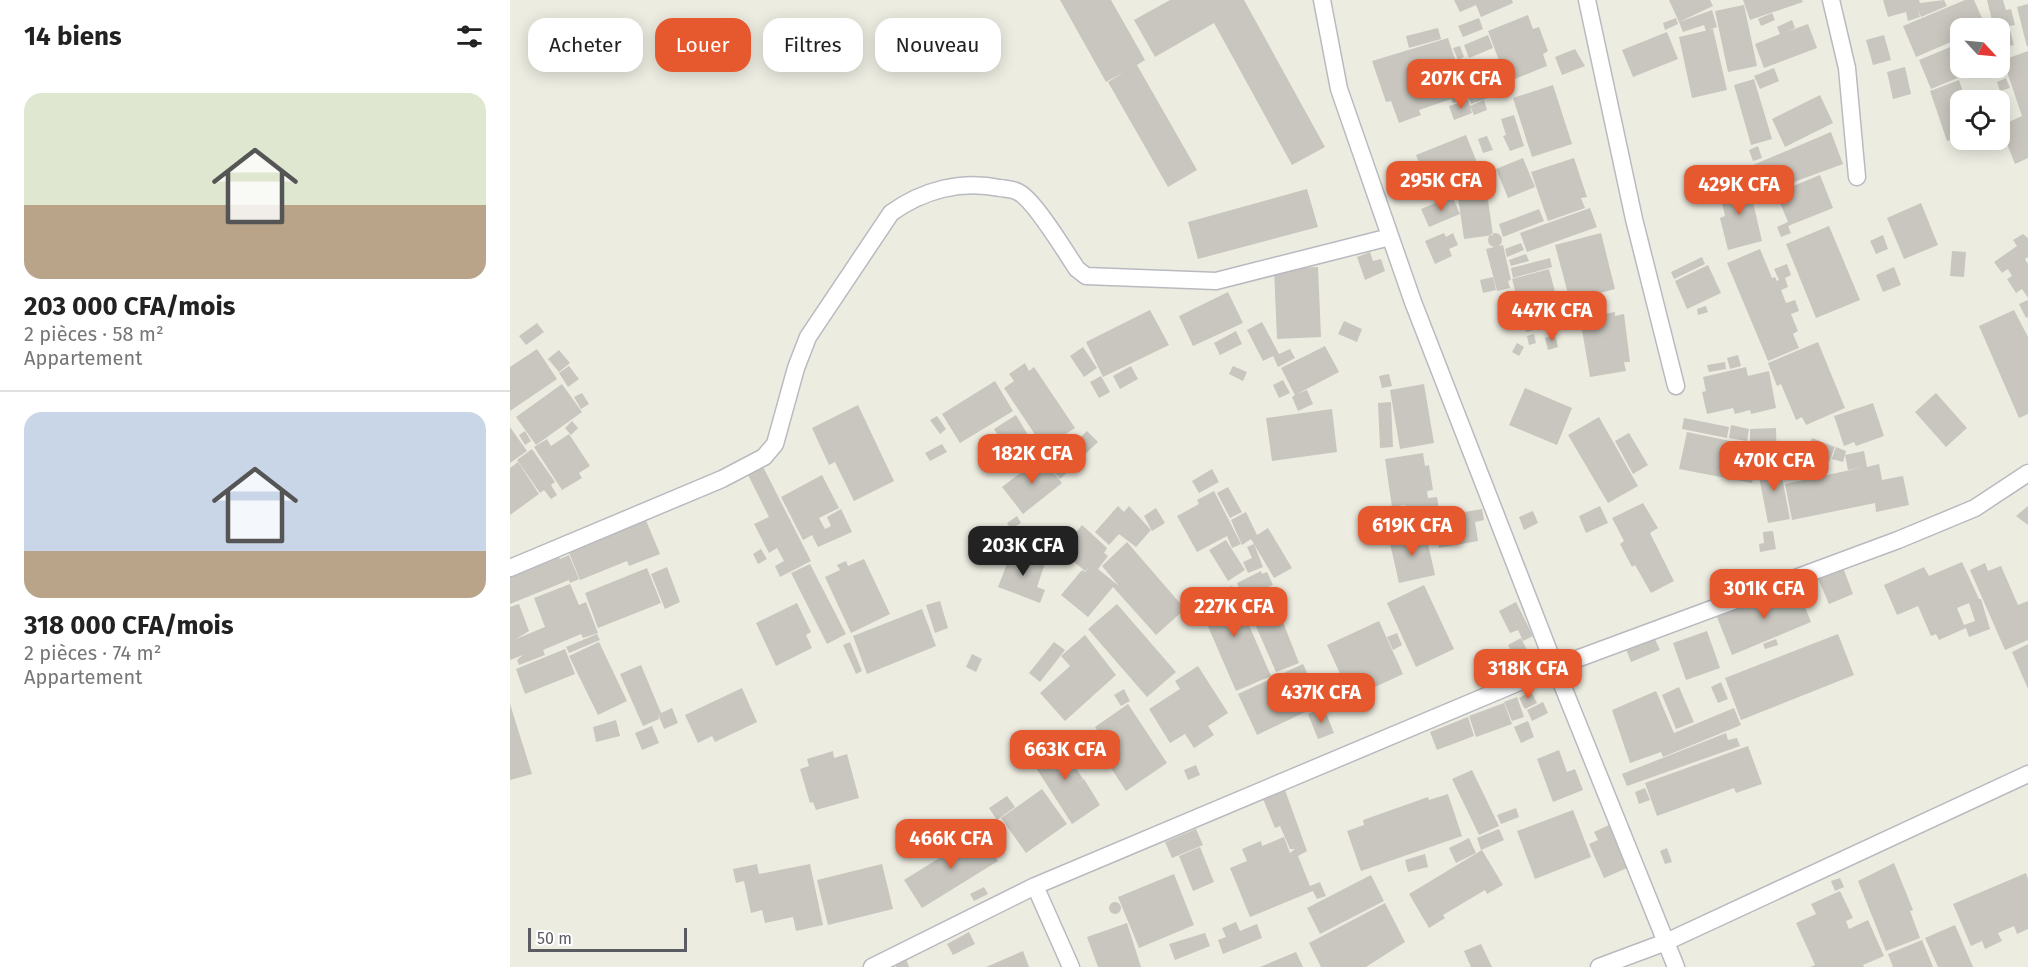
<!DOCTYPE html>
<html lang="fr">
<meta charset="utf-8">
<style>
:root{--surface:#fff;--page:#f2f2f2;--text:#222;--muted:#767676;--line:#e0e0e0;--accent:#e6592e}
body{margin:0;font-family:"Fira Sans",sans-serif;background:var(--page);color:var(--text);height:100vh;display:flex;flex-direction:column;font-size:22px;white-space:nowrap}
*{box-sizing:border-box;margin:0}
p{font-size:20px;color:var(--muted)}
.icon{flex:none;width:33px;height:33px;fill:none;stroke:currentColor;stroke-width:2;stroke-linecap:round;stroke-linejoin:round}
.map{position:relative;flex:1;overflow:hidden}
.side{display:flex;flex-direction:column;background:var(--surface);width:510px}
.side>*{flex:none}
.guide{position:absolute;left:18px;top:18px;width:570px;height:54px;display:flex;gap:12px}
.needle{width:39px;rotate:116deg}
.controls{position:absolute;left:1440px;top:18px;display:grid;gap:12px}
.controls a{display:grid;place-items:center;width:60px;height:60px;border-radius:12px;background:var(--surface);box-shadow:0 3px 15px #0003;font-size:30px}
.scale{position:absolute;left:18px;bottom:15px;width:159px;box-sizing:border-box;padding-left:6px;border:3px solid #5a5c62;border-top:0;font-size:16px;line-height:21px;white-space:nowrap;color:#5a5c62;-webkit-text-stroke:4px #fff;paint-order:stroke}
.price{position:absolute;translate:-50% -51px;padding:0 14px;border-radius:12px;background:var(--accent);color:#fff;font-size:20px;line-height:39px;filter:drop-shadow(0 2px 3px #0008)}
.price::after{content:'';position:absolute;left:50%;top:36px;width:18px;height:14px;margin-left:-9px;background:inherit;clip-path:polygon(0 0,100% 0,50% 100%)}
.price.on{background:#222;color:#fff}
ul{padding:0;list-style:none}
li{display:grid;align-content:center;gap:12px;height:318px;padding:0 24px}
li+li{border-top:2px solid var(--line)}
li span{display:grid;place-items:center;height:186px;border-radius:18px;color:#555}
li>.icon{margin-inline-start:auto}
span .icon{width:108px;height:108px;fill:#fffc;stroke-width:1}
li b{font-size:26px}
h2{display:flex;justify-content:space-between;align-items:center;height:72px;padding:0 24px;font-size:26px}
.tag{padding:0 21px;border-radius:18px;background:var(--surface);box-shadow:0 3px 15px #0003;font-size:21px;line-height:54px}
.tag.on{background:var(--accent);color:#fff}
main{display:flex;flex:1;min-height:0}
.map>svg:first-child{display:block}
.building{fill:#c8c6be;fill-rule:evenodd}
.lines{fill:none;stroke-linecap:round;stroke-linejoin:round}
.minor-casing{stroke:#b9bac0;stroke-width:19}
.minor{stroke:#fff;stroke-width:16}
</style>
<main>
<section class="side">
<h2>14 biens<svg class="icon" aria-label="filters" viewBox="0 0 24 24"><path d="M4 7h16M4 17h16"/><circle cx="9" cy="7" r="2"/><circle cx="15" cy="17" r="2"/></svg></h2>
<ul>
<li><span style="background:linear-gradient(#dfe7d0 60%,#b9a48a 0)"><svg class="icon" aria-label="home" viewBox="0 0 24 24"><path d="M3 11l9-7 9 7M6 9v11h12V9"/></svg></span><div><b>203 000 CFA/mois</b><p>2 pièces · 58 m²</p><p>Appartement</p></div></li>
<li><span style="background:linear-gradient(#c9d6e8 75%,#b9a48a 0)"><svg class="icon" aria-label="home" viewBox="0 0 24 24"><path d="M3 11l9-7 9 7M6 9v11h12V9"/></svg></span><div><b>318 000 CFA/mois</b><p>2 pièces · 74 m²</p><p>Appartement</p></div></li>
</ul>
</section>
<div class="map">
<svg width="1518" height="967" viewBox="0 0 1518 967">
<rect width="100%" height="100%" fill="#edece1"/>
<!-- building -->
<path class="building" d="M550,0H601L635,60L627,65L687,170L658,187L598,82L614,72L596,82Z
M660,0H734L815,147L782,165L704,23L645,57L624,20Z
M944,0H1002L1003,3L971,17L966,5L950,12Z
M1159,0H1200L1203,6L1169,22Z
M1233,0H1292L1293,2L1240,20Z
M1373,0H1409L1410,3L1434,0L1437,6L1411,17L1408,10L1410,17L1398,21L1396,12L1378,17Z
M1455,0H1464L1476,27L1450,28V38L1406,57L1393,26Z
M1477,0H1493L1496,10L1501,9L1505,25L1499,26L1504,45L1491,48L1490,28H1486L1483,24Z
M1518,4V46L1517,47L1507,7Z
M1234,5L1247,66L1218,72L1205,11Z
M1202,10L1207,27L1196,31L1194,25L1173,32L1169,22Z
M1262,13L1265,20L1251,26L1248,19Z
M1018,15L1023,29L1029,27L1038,51L1033,54L1037,66L997,82L978,31Z
M969,18L973,29L953,37L948,26Z
M1166,18L1168,24L1155,30L1153,23Z
M1282,20L1285,28L1276,32L1298,24L1307,48L1254,68L1245,44L1270,34L1267,27Z
M928,28L931,39L899,48L896,36Z
M1203,29L1217,90L1182,98L1169,37Z
M1157,32L1168,59L1123,77L1112,50Z
M978,35L983,48L959,58L954,45Z
M1374,35L1381,60L1363,65L1356,40Z
M938,38L953,83L992,71L999,90L961,104L959,98L943,103L941,99L909,110L911,115L889,123L881,101L876,102L862,61Z
M1450,43V68H1472L1421,89L1409,60Z
M950,46L954,57L948,60L943,48Z
M1065,49L1075,66L1052,75L1045,57Z
M1518,51V158L1505,164L1490,126L1512,116L1493,60Z
M955,60L960,72L952,75L948,63Z
M1395,67L1401,94L1383,99L1377,72Z
M1264,68L1269,81L1250,89L1244,76Z
M1496,78L1500,88L1490,91L1487,82Z
M1244,79L1262,139L1241,145L1224,85Z
M1449,80L1453,92L1448,94L1450,101V137L1437,141L1420,91Z
M1043,85L1062,144L1022,157L1003,98Z
M1310,95L1323,123L1275,147L1262,119Z
M958,100L962,113L944,120L939,106Z
M974,100L977,110L964,115L960,106Z
M1004,115L1014,146L1000,151L993,136L996,135L991,119Z
M1321,132L1333,164L1254,193L1243,165Z
M956,135L974,180L924,201L906,155Z
M977,136L983,150L973,153L968,139Z
M1248,146L1252,158L1243,161L1239,150Z
M1013,158L1025,187L998,198L986,169Z
M1064,158L1077,197L1071,198L1075,208L1038,221L1021,172Z
M1244,170L1246,181L1238,183L1236,172Z
M1310,175L1323,208L1278,226L1281,233L1271,237L1267,227L1278,222L1266,193Z
M1238,181L1252,241L1218,250L1210,218L1215,216L1209,189Z
M797,189L808,227L688,259L678,222Z
M977,193L983,235L954,239L948,197Z
M942,196L950,214L919,227L911,209Z
M1411,203L1428,245L1394,259L1377,218Z
M1080,208L1087,227L1017,252L1010,233Z
M1029,209L1034,221L993,237L989,224Z
M1319,226L1350,300L1306,318L1276,244Z
M934,233L936,237L943,233L948,245L939,249L942,256L925,264L915,241Z
M1091,233L1105,289L1060,301L1045,245Z
M978 240a7 7 0 1 1 14 0a7 7 0 1 1-14 0Z
M1513,234L1518,238V257L1515,259L1518,264V298L1512,289L1506,293L1497,279L1502,276L1498,269L1492,273L1484,262L1507,246L1503,240Z
M1373,235L1378,249L1366,254L1360,241Z
M1011,243L1014,250L997,257L995,249Z
M993,245L1001,280L998,281L1000,288L987,291L976,249Z
M1250,249L1262,278L1265,277L1267,281L1269,280L1264,269L1277,264L1281,275L1275,278L1278,287L1271,290L1276,303L1285,300L1289,311L1281,314L1288,331L1283,334L1289,348L1258,361L1217,263Z
M1442,251L1456,252L1454,277L1440,276Z
M860,252L863,261L871,259L875,271L855,280L847,257Z
M1016,254L1019,261L1001,266L999,260Z
M1192,257L1195,264L1164,279L1161,272Z
M1040,258L1042,267L1003,278L1001,268Z
M1198,265L1211,293L1177,309L1165,281Z
M808,267L811,337L767,339L764,269Z
M1384,267L1391,285L1373,292L1366,275Z
M1039,269L1053,322L1016,332L1002,279Z
M983,277L986,290L973,293L970,280Z
M718,292L733,323L683,346L669,316Z
M1518,300V317L1516,318L1509,304Z
M1196,306L1198,312L1188,315L1187,309Z
M640,310L659,345L593,377L576,342Z
M1504,310L1518,337V414L1509,418L1469,326Z
M1105,312V316L1114,314L1120,362H1114L1116,371L1080,377L1070,318Z
M834,321L852,329L847,342L828,334Z
M752,322L769,354L780,349L785,358L768,367L763,356L753,361L737,330Z
M27,323L34,332L16,345L9,336Z
M726,331L732,344L710,355L704,343Z
M1024,334L1026,343L1019,345L1017,336Z
M1045,335L1048,347L1038,350L1035,338Z
M1308,342L1335,408L1296,425L1292,417L1286,420L1271,384L1267,386L1258,363Z
M1007,343L1014,347L1009,356L1002,352Z
M815,346L829,372L787,394L797,390L803,404L788,411L782,397L785,395L771,368Z
M573,347L587,368L574,377L560,356Z
M27,349L47,379L0,411V367Z
M49,350L60,363L49,372L38,359Z
M1228,355L1231,366L1220,369L1217,358Z
M1215,362L1216,369L1199,372L1197,365Z
M515,363L519,371L524,367L565,428L534,448L494,388L504,381L499,374Z
M59,366L69,379L58,387L49,373Z
M621,366L628,379L610,389L603,376Z
M723,366L737,372L733,381L719,374Z
M1236,367L1238,376L1259,371L1266,408L1241,414L1240,410L1225,414L1223,408L1197,414L1192,392L1196,391L1193,377Z
M879,374L882,386L872,388L869,376Z
M591,376L600,392L589,398L580,382Z
M773,380L780,393L769,398L763,385Z
M485,381L503,411L450,443L432,414Z
M52,384L72,412L26,445L6,417Z
M914,384L924,443L890,449L880,390Z
M1015,388L1062,408L1047,445L999,425Z
M72,393L79,404L71,409L64,397Z
M1426,393L1457,428L1436,447L1405,412Z
M881,402L883,447L870,448L868,403Z
M1363,403L1374,436L1346,446L1344,442L1334,446L1324,416Z
M348,405L384,481L344,501L325,462L319,465L302,428Z
M822,409L827,452L762,461L756,418Z
M506,415L530,455L509,468L484,429Z
M427,416L436,429L430,434L420,420Z
M1089,417L1128,486L1098,503L1058,435Z
M1174,418L1219,427L1217,438L1172,429Z
M62,421L68,428L61,435L55,428Z
M1221,425L1239,429L1237,441L1219,438Z
M0,427L17,451L0,463Z
M1266,428L1267,460L1250,461L1249,449L1242,483L1169,469L1177,432L1249,447L1240,445V429Z
M15,431L21,441L15,445L9,435Z
M577,431L588,442L561,467L551,456Z
M1119,433L1138,465L1123,474L1105,441Z
M59,434L80,466L69,473L72,478L52,490L24,447L37,439L41,446Z
M1302,438L1325,447L1319,462L1296,454Z
M432,444L437,452L420,461L415,453Z
M1283,446L1289,474L1274,477L1268,449Z
M1326,447L1336,451L1333,462L1322,459Z
M22,449L45,482L41,485L47,495L41,499L34,490L30,493L7,460Z
M1354,451L1357,467L1369,464L1372,480L1393,476L1399,505L1366,512L1365,503L1282,520L1275,484L1350,468L1338,470L1335,455Z
M913,453L915,466L919,465L923,490L917,491L918,498L927,497L930,515L908,519L909,530L873,537L869,512L895,509V505L882,507L875,459Z
M248,457L301,561L270,577L265,566L274,561L267,548L259,553L244,524L259,517L233,465Z
M531,457L552,483L513,514L492,487Z
M1269,461L1280,519L1258,523L1247,466Z
M8,462L29,494L0,515V468Z
M553,464L559,471L550,479L544,472Z
M1306,467L1308,476L1292,480L1290,471Z
M702,469L709,482L689,493L682,481Z
M312,475L329,508L309,518L315,529L321,526L317,517L331,509L342,532L308,547L302,535L293,540L271,497Z
M718,487L732,512L720,518L707,493Z
M704,491L731,544L722,548L717,536L687,552L667,516L689,504L687,500Z
M1133,503L1148,528L1140,533L1164,581L1141,593L1125,565L1122,567L1110,544L1114,541L1102,518Z
M608,506L614,512L619,506L641,530L626,547L609,534L599,545L585,532Z
M1090,506L1098,523L1076,533L1069,516Z
M1518,506V525L1506,516Z
M646,508L655,523L642,531L634,516Z
M972,509L974,520L965,522L968,541L929,548L927,535L917,537L914,519Z
M1023,511L1028,523L1014,530L1009,517Z
M736,512L747,535L732,545L721,520Z
M507,516L511,523L501,529L497,523Z
M135,518L150,554L119,566L117,561L70,580L58,550Z
M572,525L597,548L594,553L598,556L588,569L609,586L592,566L617,542L675,609L646,635L603,587L578,617L551,595L572,570L575,572L580,566L575,571L551,551Z
M758,528L782,568L764,578L741,539Z
M915,530L925,575L889,583L879,539Z
M1263,531L1266,549L1250,552L1249,544L1254,543L1253,532Z
M716,540L735,570L718,581L699,550Z
M744,544L753,567L738,573L733,562L742,558L737,547Z
M251,549L257,559L248,564L243,554Z
M502,551L535,563L527,587L535,590L530,603L488,587Z
M47,553L50,559L59,555L69,579L60,583L59,580L0,604V572Z
M354,559L380,614L341,633L315,577L330,570L327,565L336,561L338,566Z
M1452,562L1469,599H1471L1480,629L1459,637L1456,628L1429,640L1426,634L1421,636L1408,606L1387,615L1374,585L1414,567L1419,576ZM1459,603L1465,621L1454,625L1447,608Z
M1475,563L1478,571L1491,566L1508,605L1518,601V640L1495,650L1460,570Z
M300,564L336,634L317,644L281,573Z
M1332,565L1343,594L1319,604L1307,576Z
M157,567L170,602L155,609L141,574Z
M137,568L151,603L88,628L75,593Z
M751,571L752,574L757,572L763,585L758,587L763,597L743,607L764,599L789,663L766,672L727,583Z
M60,584L69,605L76,602L88,633L73,638L71,634L33,650L35,655L9,665L7,660L13,655L0,660V607L9,604L19,631L6,639L35,627L24,598Z
M914,585L944,649L906,667L877,603Z
M1286,585L1301,622L1222,655L1207,617Z
M722,586L761,676L726,691L687,601Z
M430,601L438,628L425,633L416,605Z
M1006,602L1023,636L1013,641L1008,630L1000,633L989,611Z
M287,603L301,632L296,635L302,648L266,666L246,623Z
M607,604L666,672L637,697L578,629Z
M412,609L426,646L357,674L343,636Z
M869,621L893,674L841,698L817,645Z
M1197,631L1210,668L1176,680L1163,643Z
M887,633L892,645L883,650L877,637Z
M87,634L90,640L59,653L56,647Z
M1328,634L1344,675L1231,720L1215,678Z
M575,635L606,675L555,721L530,693L560,666L551,656Z
M1144,637L1150,650L1121,662L1116,649Z
M1011,638L1017,650L1005,658L998,645Z
M1266,639L1268,645L1255,649L1253,644Z
M89,642L117,701L88,715L59,656Z
M340,642L352,671L346,674L333,645Z
M544,642L555,650L530,682L519,673Z
M1518,644V689L1502,652Z
M55,649L65,674L15,694L6,669Z
M462,654L472,659L466,672L456,667Z
M793,664L812,704L747,735L728,694Z
M131,665L151,713L162,708L168,723L154,729L148,714L149,719L133,726L110,674Z
M688,666L718,713L698,726L704,735L684,748L675,734L660,743L639,709L670,689L665,681Z
M1211,682L1218,699L1208,703L1201,687Z
M1169,687L1184,722L1166,729L1152,695Z
M232,688L247,722L205,742L202,736L188,743L175,715Z
M614,689L620,701L611,706L604,695Z
M1021,691L1027,703L1015,709L1009,698Z
M1146,691L1164,733L1224,708L1231,725L1153,757L1151,752L1120,763L1102,710Z
M1007,697L1014,717L1002,721L994,702Z
M1033,702L1038,713L1022,721L1017,710Z
M994,703L1002,724L966,737L959,716Z
M0,704L22,774L0,780Z
M618,704L657,763L616,791L599,765L607,760L585,727Z
M814,708L824,733L808,739L798,714Z
M958,717L964,736L927,750L920,732Z
M106,720L110,736L86,742L83,727Z
M1018,721L1024,737L1011,743L1004,727Z
M142,726L149,743L132,750L125,733Z
M1216,733L1218,740L1227,738L1230,746L1117,786L1112,774Z
M547,738L573,779L566,783L574,779L590,805L562,824L519,757Z
M1238,746L1252,784L1226,793L1224,788L1147,816L1135,783Z
M1049,750L1057,772L1065,769L1073,790L1043,802L1027,759Z
M323,751L324,758L337,754L349,798L306,810L303,802L300,803L290,769L299,766L297,759Z
M686,765L690,775L678,780L674,770Z
M962,770L989,826L969,835L942,779Z
M1135,788L1140,800L1129,804L1125,792Z
M532,789L557,824L516,853L491,818Z
M775,790L797,851L788,856L800,886L810,882L816,896L807,899L803,891L740,917L720,868L737,861L732,849L751,841L752,846L774,837L780,853L785,849H780L770,826L765,828L753,799Z
M938,794L952,836L851,871L837,831L854,825L853,820L918,797L919,800Z
M497,796L505,807L487,820L479,808Z
M1006,808L1009,817L991,824L987,815Z
M1063,810L1081,857L1025,879L1007,831Z
M1099,825L1117,868L1094,878L1079,844L1088,840L1084,832Z
M686,829L693,845L662,858L655,842Z
M989,829L994,840L971,850L967,838Z
M471,832L488,861L412,908L394,880Z
M959,838L966,853L946,863L939,848Z
M690,847L704,882L683,891L669,856Z
M1157,848L1162,862L1155,864L1150,851Z
M972,850L993,885L977,894L975,890L933,915L935,918L919,928L899,894Z
M915,854L918,867L898,872L895,860Z
M1384,863L1403,910L1400,911L1410,938L1376,951L1348,881Z
M247,864L249,874L300,864L313,925L286,931L283,917L255,923L252,910L241,913L234,881L226,883L223,869Z
M372,864L383,909L318,925L307,880Z
M1516,873L1518,879V929L1507,934L1504,926L1488,933L1492,941L1475,949L1472,941L1461,946L1443,904Z
M664,874L684,925L629,948L608,897Z
M861,875L874,901L810,934L797,908Z
M1330,878L1334,887L1325,891L1321,881Z
M474,887L478,894L464,901L460,894Z
M1330,891L1343,918L1336,921L1339,929L1358,920L1374,956L1353,965L1354,967H1300L1305,965L1286,923L1306,914L1301,904Z
M599 908a6 6 0 1 1 12 0a6 6 0 1 1-12 0Z
M875,903L895,942L856,967H811L799,943Z
M726,922L730,931L747,924L752,938L713,954L708,940L716,937L712,928Z
M617,923L631,967H588L577,937Z
M1445,925L1463,967H1428L1415,938Z
M459,932L465,944L443,955L437,944Z
M695,933L700,946L665,960L659,944Z
M1412,940L1423,967H1383L1378,954Z
M971,944L982,967H961L954,951Z
M513,951L519,967H476Z
M786,952L793,967H750Z
M395,956L399,967H386L384,961Z"/>
<g class="lines">
<!-- minor casing -->
<g class="minor-casing">
<path id="minor" d="M812,0L829,89L903,302L1045,667L1166,967
M1077,0L1124,219L1166,386
M1321,0L1337,68L1347,177
M0,568L212,479L254,457L265,444L286,368L298,337L381,213C413,190 451,180 490,188C496,189 503,189 508,192C524,199 556,253 567,269L576,276L706,281L880,237
M525,886L1045,667L1388,540L1465,508L1518,473
M362,967L525,886L561,967
M1089,967L1156,942L1518,774"/>
</g>
<!-- minor -->
<use href="#minor" class="minor"/>
</g>
</svg>
<div class="controls">
<a><svg class="needle" viewBox="-14 -14 28 28"><path d="M0-13l5 13h-10z" fill="#e53935"/><path d="M0 13l5-13h-10z" fill="#767676"/></svg></a>
<a><svg class="icon" aria-label="locate" viewBox="0 0 24 24"><circle cx="12" cy="12" r="6"/><path d="M12 2v4M12 18v4M2 12h4M18 12h4"/></svg></a>
</div>
<div class="scale">50 m</div>
<b class="price" style="left:951px;top:110px">207K CFA</b>
<b class="price" style="left:931px;top:212px">295K CFA</b>
<b class="price" style="left:1229px;top:216px">429K CFA</b>
<b class="price" style="left:1042px;top:342px">447K CFA</b>
<b class="price" style="left:522px;top:485px">182K CFA</b>
<b class="price" style="left:1264px;top:492px">470K CFA</b>
<b class="price" style="left:902px;top:557px">619K CFA</b>
<b class="price on" style="left:513px;top:577px">203K CFA</b>
<b class="price" style="left:1254px;top:620px">301K CFA</b>
<b class="price" style="left:724px;top:638px">227K CFA</b>
<b class="price" style="left:1018px;top:700px">318K CFA</b>
<b class="price" style="left:811px;top:724px">437K CFA</b>
<b class="price" style="left:555px;top:781px">663K CFA</b>
<b class="price" style="left:441px;top:870px">466K CFA</b>
<div class="guide">
<a class="tag">Acheter</a>
<a class="tag on">Louer</a>
<a class="tag">Filtres</a>
<a class="tag">Nouveau</a>
</div>
</div>
</main>
